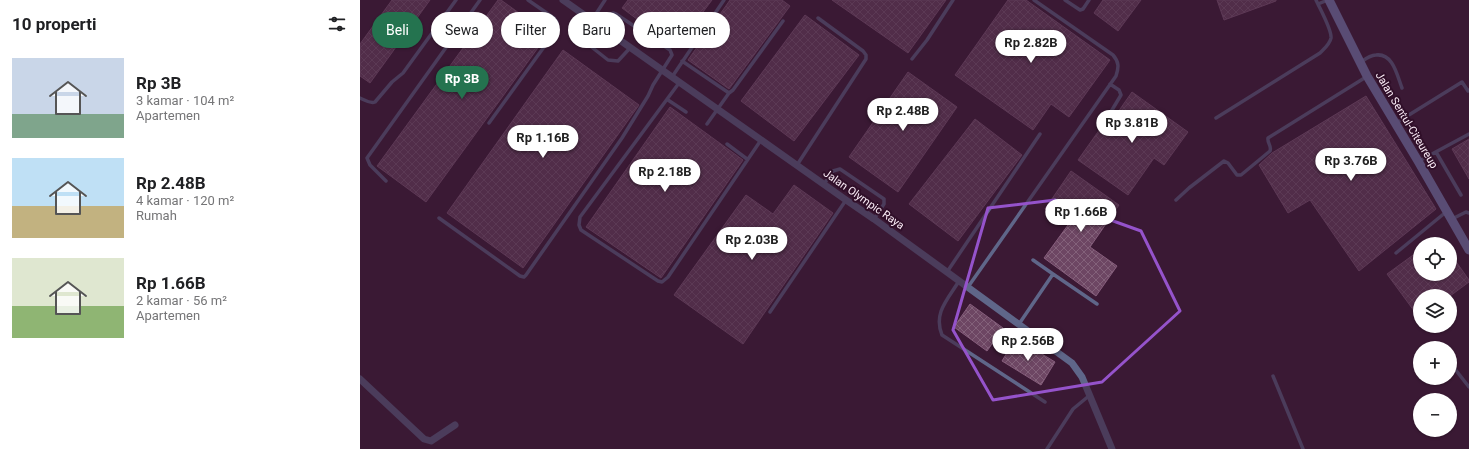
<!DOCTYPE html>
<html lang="id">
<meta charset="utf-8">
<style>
:root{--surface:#fff;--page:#f6f6f6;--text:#202124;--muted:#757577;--accent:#24734f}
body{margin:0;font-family:Roboto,sans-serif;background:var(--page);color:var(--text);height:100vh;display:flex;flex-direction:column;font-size:15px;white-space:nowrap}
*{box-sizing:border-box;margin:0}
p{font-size:13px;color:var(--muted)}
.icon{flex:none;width:22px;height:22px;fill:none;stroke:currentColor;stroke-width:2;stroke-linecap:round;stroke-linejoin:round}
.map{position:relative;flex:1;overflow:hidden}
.side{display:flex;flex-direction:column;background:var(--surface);width:360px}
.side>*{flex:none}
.banner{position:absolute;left:12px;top:12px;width:380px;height:36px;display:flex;gap:8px}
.buttons{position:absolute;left:1053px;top:237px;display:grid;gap:8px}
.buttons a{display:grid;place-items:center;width:44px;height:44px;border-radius:50%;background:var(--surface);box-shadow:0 1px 3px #0004;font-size:20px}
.price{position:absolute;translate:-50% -34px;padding:0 9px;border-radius:14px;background:#fff;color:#222;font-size:13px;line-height:26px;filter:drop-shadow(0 1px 2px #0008)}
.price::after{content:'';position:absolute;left:50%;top:24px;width:12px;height:9px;margin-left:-6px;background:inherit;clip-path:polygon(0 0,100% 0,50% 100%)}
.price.on{background:var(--accent);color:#fff}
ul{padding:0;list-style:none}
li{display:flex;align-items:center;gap:12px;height:100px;padding:0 12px}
li span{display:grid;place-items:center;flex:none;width:112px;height:80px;border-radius:0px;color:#555}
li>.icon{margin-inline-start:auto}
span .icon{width:48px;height:48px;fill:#fffc;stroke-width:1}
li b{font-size:17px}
h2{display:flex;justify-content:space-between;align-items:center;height:48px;padding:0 12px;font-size:17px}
.chip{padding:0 14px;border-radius:18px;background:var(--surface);box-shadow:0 1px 3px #0004;font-size:14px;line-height:36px}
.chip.on{background:var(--accent);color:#fff}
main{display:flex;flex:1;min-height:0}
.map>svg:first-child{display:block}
.building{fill:url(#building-cross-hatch);stroke:#865e7c}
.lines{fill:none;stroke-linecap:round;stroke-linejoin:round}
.lane{stroke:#5f6689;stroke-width:3.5}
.street{stroke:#5f6689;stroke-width:7}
.secondary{stroke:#7f89c1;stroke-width:9}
.marked{fill:none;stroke:#9553cb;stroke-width:3;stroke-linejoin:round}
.labels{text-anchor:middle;stroke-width:4;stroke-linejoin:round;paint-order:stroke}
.street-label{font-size:11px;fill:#fdeff9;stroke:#300f29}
</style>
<main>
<section class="side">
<h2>10 properti<svg class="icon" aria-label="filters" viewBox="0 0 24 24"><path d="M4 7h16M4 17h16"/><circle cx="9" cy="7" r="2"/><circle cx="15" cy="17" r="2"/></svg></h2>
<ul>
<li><span style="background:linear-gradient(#c9d6e8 70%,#7fa58c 0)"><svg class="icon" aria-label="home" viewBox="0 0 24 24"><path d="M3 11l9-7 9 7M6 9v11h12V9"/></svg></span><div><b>Rp 3B</b><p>3 kamar · 104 m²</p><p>Apartemen</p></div></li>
<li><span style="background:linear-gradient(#bfe0f5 60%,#c2b280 0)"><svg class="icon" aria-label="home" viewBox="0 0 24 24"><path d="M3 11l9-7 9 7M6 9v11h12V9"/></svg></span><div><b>Rp 2.48B</b><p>4 kamar · 120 m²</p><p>Rumah</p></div></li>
<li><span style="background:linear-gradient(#dfe7d0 60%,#8fb573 0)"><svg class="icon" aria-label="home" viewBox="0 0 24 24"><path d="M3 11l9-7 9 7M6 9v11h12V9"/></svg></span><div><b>Rp 1.66B</b><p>2 kamar · 56 m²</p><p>Apartemen</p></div></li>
</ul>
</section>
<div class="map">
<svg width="1109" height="449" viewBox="0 0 1109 449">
<defs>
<pattern id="building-cross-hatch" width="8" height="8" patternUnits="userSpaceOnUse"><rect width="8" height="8" fill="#6d4663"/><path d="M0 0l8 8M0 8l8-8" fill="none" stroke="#83617a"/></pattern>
</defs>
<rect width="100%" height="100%" fill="#3b1934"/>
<!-- building -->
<path class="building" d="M32,0H70L10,83L0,76V44Z
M138,0H141L188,34L66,202L17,166Z
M268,0H352L316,48L262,8Z
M370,0H422L430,6L369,89L328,60Z
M472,0H586L548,53Z
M648,0H666L750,60L709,117L691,104L673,130L595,75Z
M743,0H781L758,31L734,13Z
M857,0H916V1L864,20Z
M445,15L499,55L434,141L381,101Z
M203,50L279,105L163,268L87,213Z
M548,72L597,107L538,192L489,157Z
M772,92L828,132L804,165L794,158L768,195L718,160L740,129L744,132Z
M1006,96L1076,209L999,271L950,200L928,213L899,165L912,153Z
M310,107L383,160L301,278L226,227Z
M615,119L662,155L598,241L549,204Z
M1109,139V179L1092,149Z
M711,171L759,205L730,247L757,266L736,296L684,258L708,225L685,209Z
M434,185L473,213L383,344L314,295L386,195L413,214Z
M1060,250V274H1090V253L1109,280V282L1090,296H1060V319L1027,274Z
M610,304L643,328L627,351L594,327Z
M656,338L695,362L681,385L642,361Z"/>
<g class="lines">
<!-- lane -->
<path class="lane" d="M705,0L720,10L723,9L729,0
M958,4L968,0
M232,20L245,0
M215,34L248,60L258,61L270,48
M552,59L567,40L593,0
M322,61L369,93L347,124
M1001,62C1005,59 1011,55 1016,55C1033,53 1037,75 1042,88
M312,77L364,0
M319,83L220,217L219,225L221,230L298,281L302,282L308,277L401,140
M369,93L373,90L423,21
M0,98C5,100 10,104 15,102L32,82L43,73L96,0
M308,100L326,112
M749,115L761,95L759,90L750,84
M856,118L960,53C964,49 970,44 971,38C972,30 960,9 956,0
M129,123L197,29V22L194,18L168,0
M1036,123L1102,82L1108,91L1109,90
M367,144L387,159
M1076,152L1101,195
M1059,161L1109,134
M437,165L506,59V55L503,51L458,18
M26,181L10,165L7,158L120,0
M464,184L473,171L480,169L524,199V204L514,219
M816,200L829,188L864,161L868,163L877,175H881L910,151C912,146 907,143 908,138L1006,77
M79,218L160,276L164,277L166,275L262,138L288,96L293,85L312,55L310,50L256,14L253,13L248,15L242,27
M1092,219L1106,212L1109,213
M1036,253L1086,212
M673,260L693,274
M587,272L680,134
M599,281C588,299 573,313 582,335L685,402
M608,287L756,76C759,67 759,62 753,55L674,0
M410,312L486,200
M659,324L693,274L737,304
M1091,364L1109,387
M913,376L943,449
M687,449L713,409L730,395"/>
<!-- street -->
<path class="street" d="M203,0L486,200L514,219L712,363L722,377L752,449
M0,379L64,439L71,441L95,425"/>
<!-- secondary -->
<path class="secondary" d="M969,0L1007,76L1058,161L1109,250"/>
</g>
<!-- marked area -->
<path d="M0 0H1109V449H0ZM695,200L781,231L820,311L742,382L633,400L593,330L628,208Z" fill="#3b1934" fill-opacity=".55" fill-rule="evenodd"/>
<path class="marked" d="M695,200L781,231L820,311L742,382L633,400L593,330L628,208Z"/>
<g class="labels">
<!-- street labels -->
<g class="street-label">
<text transform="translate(1047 120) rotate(59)" y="4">Jalan Sentul-Citeureup</text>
<text transform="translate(504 199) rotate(35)" y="4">Jalan Olympic Raya</text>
</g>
</g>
</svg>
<div class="buttons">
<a><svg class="icon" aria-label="locate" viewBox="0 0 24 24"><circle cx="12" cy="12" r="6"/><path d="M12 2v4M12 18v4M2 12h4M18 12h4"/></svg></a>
<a><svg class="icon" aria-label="layers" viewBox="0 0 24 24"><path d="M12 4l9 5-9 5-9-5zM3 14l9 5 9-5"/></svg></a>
<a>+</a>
<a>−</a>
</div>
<b class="price" style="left:671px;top:64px">Rp 2.82B</b>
<b class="price on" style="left:102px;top:100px">Rp 3B</b>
<b class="price" style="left:543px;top:132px">Rp 2.48B</b>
<b class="price" style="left:772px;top:144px">Rp 3.81B</b>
<b class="price" style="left:183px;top:159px">Rp 1.16B</b>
<b class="price" style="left:991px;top:182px">Rp 3.76B</b>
<b class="price" style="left:305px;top:193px">Rp 2.18B</b>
<b class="price" style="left:721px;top:233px">Rp 1.66B</b>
<b class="price" style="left:392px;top:261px">Rp 2.03B</b>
<b class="price" style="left:668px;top:362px">Rp 2.56B</b>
<div class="banner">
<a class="chip on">Beli</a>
<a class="chip">Sewa</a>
<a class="chip">Filter</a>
<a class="chip">Baru</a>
<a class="chip">Apartemen</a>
</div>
</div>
</main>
